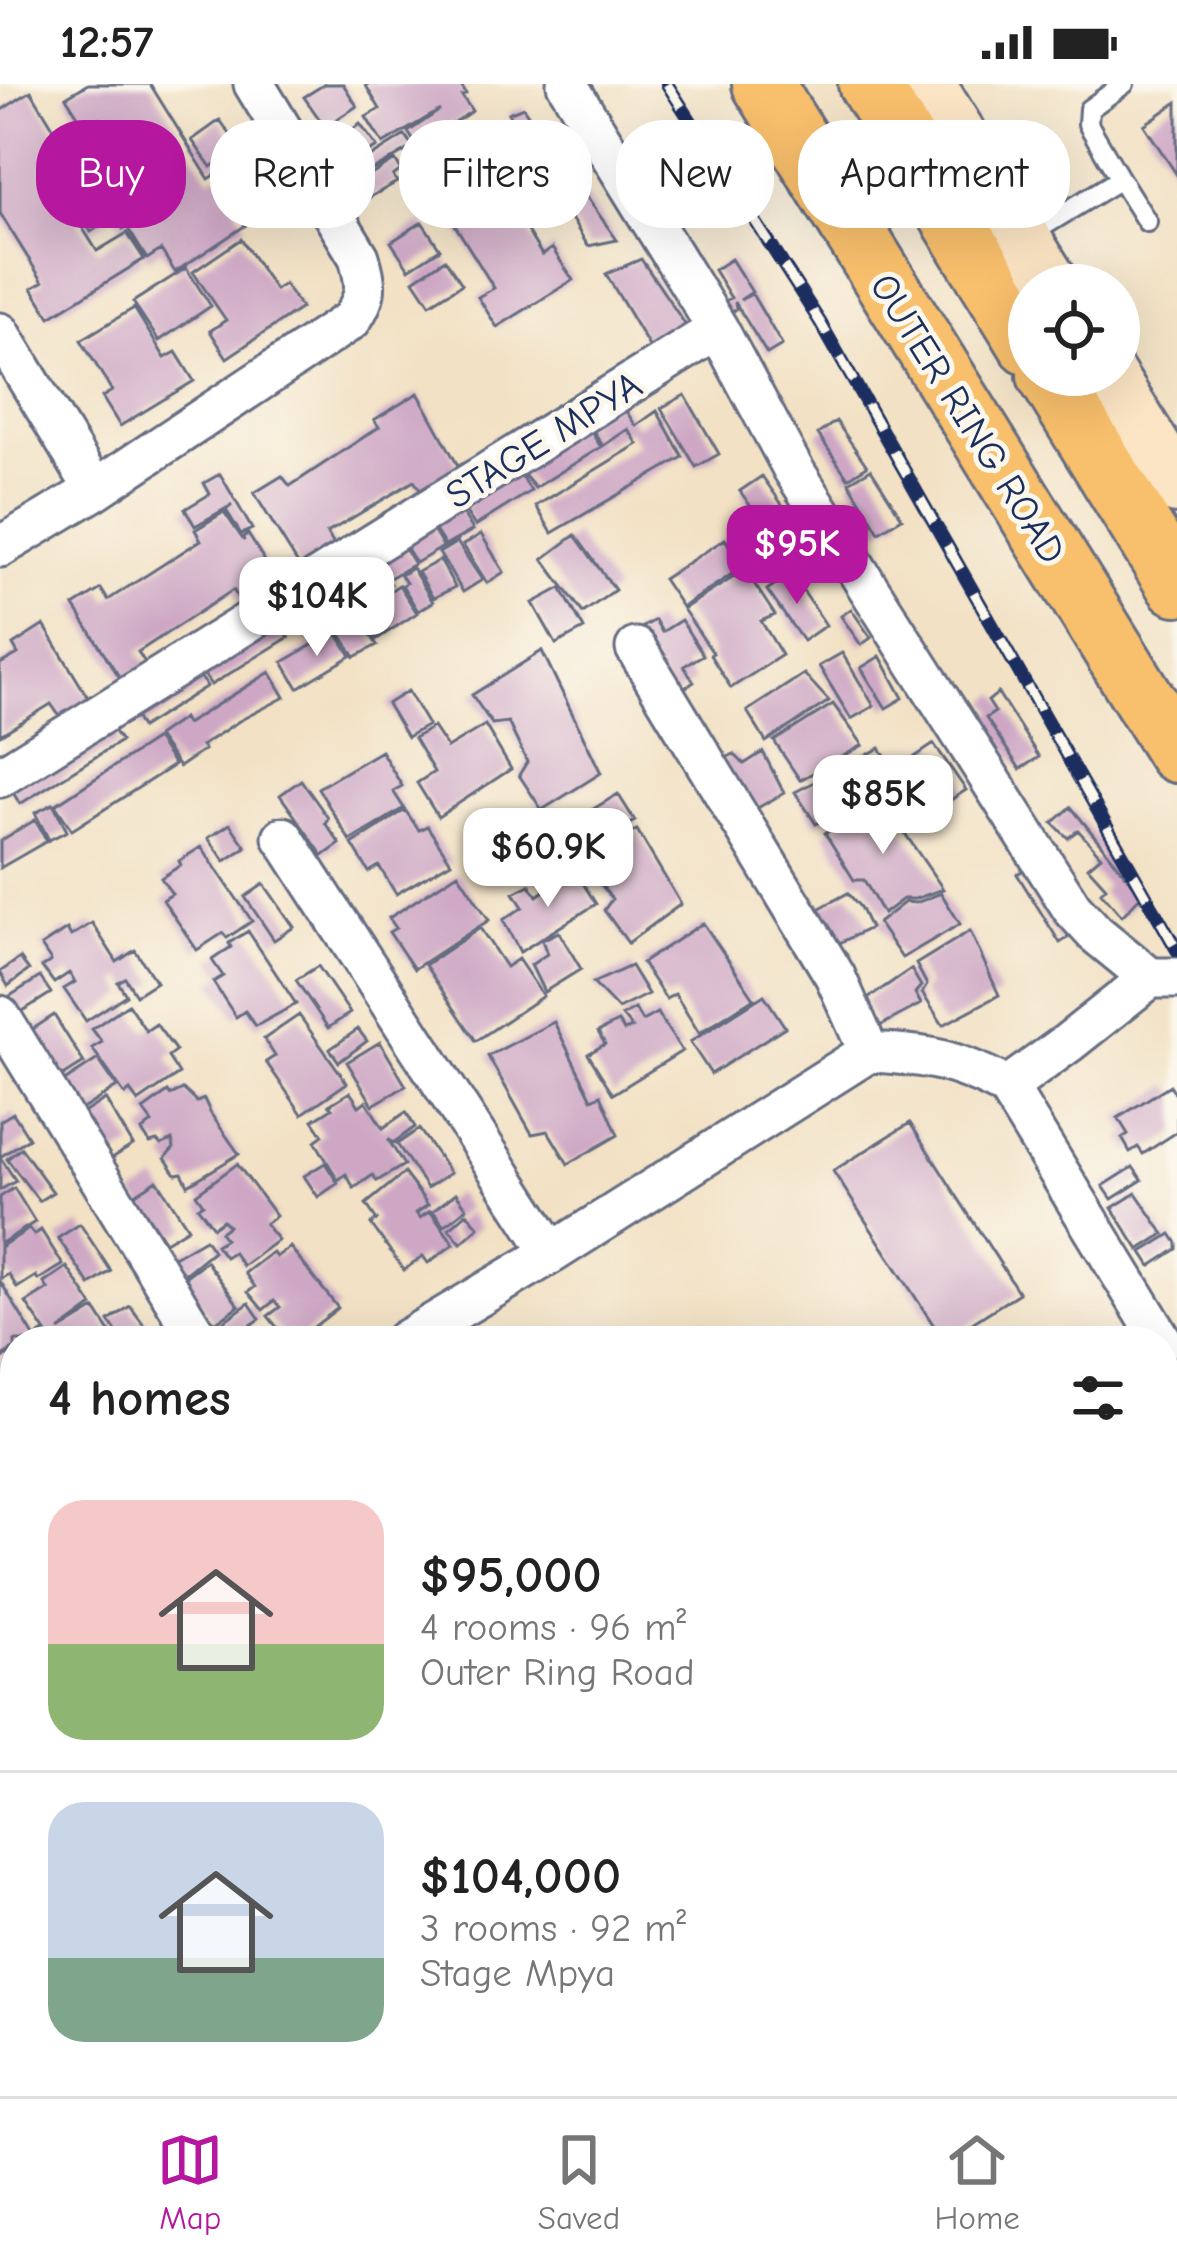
<!DOCTYPE html>
<meta charset="utf-8">
<style>
:root{--surface:#fff;--page:#f6f6f6;--text:#222;--muted:#767676;--line:#e0e0e0;--accent:#b5179e}
body{margin:0;font-family:"Comic Neue",sans-serif;background:var(--page);color:var(--text);height:100vh;display:flex;flex-direction:column;font-size:45px;white-space:nowrap}
*{box-sizing:border-box;margin:0}
p{font-size:39px;color:var(--muted)}
.icon{flex:none;width:66px;height:66px;fill:none;stroke:currentColor;stroke-width:2;stroke-linecap:round;stroke-linejoin:round}
.map{position:relative;flex:1;overflow:hidden}
.panel{position:absolute;left:0px;top:1242px;width:1179px;height:771px;display:flex;flex-direction:column;background:var(--surface);border-radius:48px 48px 0 0;box-shadow:0 12px 48px #0002}
.panel>*{flex:none}
.hud{position:absolute;left:36px;top:36px;width:1107px;height:108px;display:flex;gap:24px}
.fabs{position:absolute;left:1008px;top:180px;display:grid;gap:24px}
.fabs a{display:grid;place-items:center;width:132px;height:132px;border-radius:50%;background:var(--surface);box-shadow:0 12px 48px #0002;font-size:60px}
.price{position:absolute;translate:-50% -102px;padding:0 27px;border-radius:24px;background:#fff;color:#222;font-size:39px;line-height:78px;filter:drop-shadow(0 3px 6px #0008)}
.price::after{content:'';position:absolute;left:50%;top:72px;width:36px;height:27px;margin-left:-18px;background:inherit;clip-path:polygon(0 0,100% 0,50% 100%)}
.price.active{background:var(--accent);color:#fff}
ul{padding:0;list-style:none}
li{display:flex;align-items:center;gap:36px;height:300px;padding:0 48px}
li+li{border-top:3px solid var(--line)}
li span{display:grid;place-items:center;flex:none;width:336px;height:240px;border-radius:36px;color:#555}
li>.icon{margin-inline-start:auto}
span .icon{width:144px;height:144px;fill:#fffc;stroke-width:1}
li b{font-size:51px}
h2{display:flex;justify-content:space-between;align-items:center;height:144px;padding:0 48px;font-size:51px}
.chip{padding:0 42px;border-radius:48px;background:var(--surface);box-shadow:0 12px 48px #0002;font-size:42px;line-height:108px}
.chip.active{background:var(--accent);color:#fff}
.status{display:flex;justify-content:space-between;align-items:center;height:84px;padding:0 60px;background:var(--surface);direction:ltr}
.status svg{height:33px;fill:currentColor}
.dock{display:flex;justify-content:space-around;align-items:center;height:168px;border-top:3px solid var(--line);background:var(--surface);font-size:33px;color:var(--muted)}
.dock a{display:grid;justify-items:center;gap:6px}
.dock .active{color:var(--accent)}
.map>svg:first-child{display:block}
.building{fill:#cea7c5}
.lines{fill:none;stroke-linecap:round;stroke-linejoin:round}
.service-casing{stroke:#666d82;stroke-width:24}
.minor-casing{stroke:#666d82;stroke-width:45}
.secondary-casing{stroke:#666d82;stroke-width:60}
.primary-casing{stroke:#666d82;stroke-width:66}
.service{stroke:#fff;stroke-width:18}
.minor{stroke:#fff;stroke-width:39}
.secondary{stroke:#fce5c4;stroke-width:54}
.primary{stroke:#f8bf6c;stroke-width:60}
.rail-casing{stroke:#1b2f5e;stroke-width:14}
.rail{stroke:#fbf7ec;stroke-width:9;stroke-dasharray:27;stroke-linecap:butt}
.labels{text-anchor:middle;stroke-width:10;stroke-linejoin:round;paint-order:stroke}
.street-label{font-size:39px;fill:#1b2f5e;stroke:#fbf7ec}
</style>
<div class="status"><b>12:57</b><svg viewBox="0 0 49 12"><path d="M0 12V9h3v3zM5 12V6h3v6zM10 12V3h3v9zM15 12V0h3v12zM26 1h20v11H26zM47 4h2v5h-2z"/></svg></div>
<div class="map">
<svg width="1177" height="2012" viewBox="0 0 1177 2012">
<rect width="100%" height="100%" fill="#fbf7ec"/>
<filter id="ink" filterUnits="userSpaceOnUse"><feTurbulence type="fractalNoise" baseFrequency=".00833" numOctaves="2"/><feDisplacementMap in="SourceGraphic" scale="24" xChannelSelector="R" yChannelSelector="G"/><feConvolveMatrix kernelMatrix="1 2 1 2 8 2 1 2 1" color-interpolation-filters="sRGB"/></filter>
<filter id="wash" filterUnits="userSpaceOnUse"><feTurbulence type="fractalNoise" baseFrequency=".004" numOctaves="4" result="noise"/><feDisplacementMap in="SourceGraphic" scale="48" xChannelSelector="R" yChannelSelector="G"/><feGaussianBlur stdDeviation="2.7" result="paint"/><feColorMatrix in="noise" values="0 0 0 0 0 0 0 0 0 0 0 0 0 0 0 0 0 1.4 0 .05"/><feComposite in="paint" operator="in"/></filter>
<g filter="url(#wash)">
<rect width="100%" height="100%" fill="#f2e1c4"/>
<g id="blocks">
<!-- building -->
<path class="building" d="M88,0H150L209,95L218,89L237,120L234,122L246,141L175,188L161,166L147,175L127,143L123,145L115,132L91,148L73,120L126,86L151,130L157,126L99,34L85,43L66,13Z
M325,0H343L357,22L325,43L304,13Z
M365,0H460L466,10L462,12L472,27L417,62L408,48L440,26L383,60L366,33L380,25Z
M31,7L68,68L44,82L97,167L127,149L144,175L50,233L32,204L43,198L0,129V27Z
M1177,18V91L1144,41Z
M523,23L540,49L526,58L508,29Z
M220,36L239,63L211,83L192,56Z
M360,40L377,63L347,82L333,59Z
M650,41L664,63L646,74L632,51Z
M484,43L498,66L483,76L542,171L552,164L573,196L497,243L478,213L494,204L435,109L421,118L405,91Z
M105,49L125,80L70,115L51,84Z
M405,51L413,63L355,96L351,85Z
M548,60L570,89L556,99L536,72Z
M395,76L401,86L393,92L397,98L365,116L355,101Z
M578,101L617,156L588,162L555,108Z
M422,138L440,165L409,185L391,158Z
M241,155L275,206L284,200L301,224L227,274L210,247L226,236L193,188Z
M445,175L462,200L430,220L414,196Z
M641,175L689,246L650,264L606,190Z
M731,175L752,208L740,216L752,210L782,261L767,270L735,218L736,225L727,233L719,220L731,214L714,186Z
M186,184L211,222L159,257L133,218Z
M134,224L165,274L176,268L194,297L120,342L102,313L112,307L81,256Z
M418,309L462,389L432,423L414,397L327,449L343,476L308,496L254,409L282,392L290,402L379,343L374,336Z
M685,311L719,370L696,383L661,324Z
M618,315L636,342L657,327L683,373L552,449L536,422L638,360L628,345L603,362L586,336Z
M584,337L601,363L535,404L514,379Z
M836,337L867,382L848,394L818,350Z
M514,380L531,407L475,442L458,416Z
M871,385L902,434L879,448L849,398Z
M220,390L252,445L241,450L226,426L232,421L195,442L185,425L210,410L204,399Z
M762,392L793,436L771,451L740,407Z
M456,418L473,446L445,462L428,435Z
M224,428L244,457L243,453L248,450L278,498L252,535L233,506L138,568L152,589L127,605L74,522L101,505L108,516L201,456L195,446Z
M427,436L443,463L416,479L399,451Z
M793,439L820,477L798,492L771,453Z
M481,450L504,488L487,499L463,461Z
M575,451L615,506L583,529L543,475Z
M397,452L414,480L388,495L391,500L379,507L359,475Z
M725,455L743,483L682,523L663,495Z
M457,458L482,496L463,508L439,469Z
M440,476L455,503L433,514L418,488Z
M412,484L433,518L418,527L402,501L406,499L401,491Z
M342,485L360,511L334,529L330,524L303,549L300,544L287,550L289,553L211,601L195,577Z
M745,486L775,531L761,537L782,571L731,604L710,571L713,569L683,525Z
M791,489L826,541L803,557L767,506Z
M399,501L417,529L377,555L358,528Z
M561,504L584,545L556,560L533,519Z
M354,523L377,561L355,573L335,541L344,536L341,531Z
M851,525L871,554L861,561L841,532Z
M655,536L662,548L681,536L703,571L684,582L694,598L672,612L633,549Z
M44,541L90,617L61,634L51,620L0,651V580L18,570L13,561Z
M336,547L351,572L298,604L283,578Z
M542,567L601,689L542,726L519,691L527,678L508,638L492,640L472,611Z
M842,569L874,622L851,635L819,582Z
M880,572L903,614L886,624L861,584Z
M189,577L207,602L141,644L136,634L115,645L105,628Z
M270,588L285,613L239,637L201,662L204,666L179,683L157,652L183,634L186,640Z
M804,590L829,617L766,658L747,627Z
M408,607L428,641L407,653L387,620Z
M998,609L1039,673L1020,685L986,634L995,628L988,617Z
M833,620L863,661L800,696L774,657Z
M103,633L121,657L20,720L4,694Z
M485,641L511,685L438,733L417,699L434,688L414,654L433,643L447,664Z
M156,655L174,681L72,746L55,721Z
M934,660L966,706L946,719L915,673Z
M880,664L897,692L816,740L795,708Z
M381,667L402,702L393,707L404,724L350,757L318,704Z
M763,668L784,709L752,727L716,679L734,670L744,680Z
M301,696L328,734L325,739L340,760L323,772L280,711Z
M618,710L635,737L574,774L557,747Z
M882,716L943,805L915,815H903L883,830L864,796H854L825,749Z
M53,720L67,747L49,756L35,729Z
M1071,723L1142,811L1122,832L1101,808L1106,803L1088,783L1101,772L1078,746L1068,754L1053,739Z
M405,726L419,746L427,742L451,778L396,810L379,782L369,788L352,760Z
M35,736L47,757L0,784V757Z
M230,740L246,763L225,777L208,754Z
M637,746L681,820L628,859L604,826L612,815L579,771Z
M201,763L252,837L227,854L223,849L197,866L163,816L172,810L161,794L181,781L179,777Z
M574,785L596,820L520,868L503,836L523,823L514,809L530,801L537,812Z
M1026,785L1069,853L1060,859L1017,790Z
M458,789L489,836L414,885L389,848L396,844L389,834Z
M264,800L294,843L274,856L245,813Z
M848,809L860,823L870,844L833,862L811,829Z
M941,809L960,840L902,874L878,839L905,818L916,819Z
M92,839L117,878L135,866L156,898L136,911L125,894L118,898L126,911L86,937L64,905L75,898L69,889L54,899L42,883L51,877L41,862L67,845L71,852Z
M703,839L754,914L699,949L675,910L666,915L642,879Z
M480,844L506,883L518,875L543,912L476,957L425,881Z
M248,847L296,920L256,942L245,927L236,933L213,898L223,892L212,876L231,863L229,859Z
M970,847L999,911L943,941L922,909L927,901L916,880Z
M559,848L581,885L544,908L531,881L547,870L542,856Z
M20,874L29,886L8,902L0,888Z
M318,882L350,929L328,944L296,896Z
M631,882L648,910L618,925L593,899Z
M911,885L921,902L915,909L921,920L878,943L864,917Z
M40,893L51,909L21,928L10,912Z
M764,911L785,943L711,990L690,958Z
M128,920L146,947L156,940L176,967L168,973L179,990L138,1018L130,1007L125,1011L92,964L102,958L92,945Z
M635,925L642,937L657,929L682,967L613,1010L588,970L605,960L598,948L618,938L624,947L632,944L622,932Z
M54,931L84,979L60,994L30,947Z
M299,931L347,999L302,1030L266,978L275,972L264,955Z
M554,938L592,1015L601,1011L618,1051L568,1080L548,1047L532,1050L488,972Z
M358,945L367,957L339,978L330,965Z
M380,958L406,1002L373,1021L347,978Z
M98,975L117,1003L81,1026L63,998Z
M1170,1001L1177,1012V1048L1143,1070L1138,1063L1130,1068L1122,1054L1128,1050L1118,1034Z
M183,1005L197,1018L204,1015L211,1030L239,1070L188,1101L182,1089L176,1090L165,1074L174,1064L172,1056L161,1061L157,1057L150,1059L142,1047L152,1039L143,1026L168,1008L170,1011Z
M350,1008L359,1022L366,1017L383,1044L406,1028L415,1043L393,1059L388,1055L404,1081L377,1097L373,1091L354,1104L346,1090L338,1096L315,1057L323,1051L313,1036L332,1024L329,1021Z
M105,1015L133,1061L109,1076L82,1030Z
M13,1029L29,1054L0,1073L16,1097L0,1106V1037Z
M910,1039L1019,1209L944,1257L833,1087Z
M419,1045L450,1089L427,1104L397,1060Z
M21,1064L53,1108L39,1117L7,1075Z
M325,1079L338,1099L318,1113L304,1092Z
M237,1080L276,1132L265,1140L278,1156L243,1182L233,1168L225,1173L216,1161L225,1155L220,1148L228,1142L223,1136L213,1143L198,1123L203,1120L196,1110Z
M1133,1083L1142,1096L1112,1115L1103,1102Z
M404,1089L428,1121L416,1129L420,1134L430,1127L454,1160L428,1179L423,1172L404,1186L371,1140L377,1136L366,1120Z
M157,1096L188,1144L165,1158L134,1111Z
M14,1104L35,1138L0,1160V1113Z
M456,1109L467,1124L444,1142L433,1127Z
M1136,1109L1164,1150L1139,1166L1112,1124Z
M467,1129L479,1143L461,1159L449,1145Z
M80,1140L111,1187L90,1201L58,1154Z
M29,1145L34,1151L41,1146L63,1181L38,1196L36,1192L17,1204L9,1190L2,1194L0,1191V1163Z
M1171,1150L1177,1159V1165L1151,1182L1142,1168Z
M205,1155L213,1167L182,1192L172,1174Z
M290,1163L338,1224L296,1257H288L268,1232L280,1223L274,1217L263,1226L248,1208L255,1203L245,1189L272,1168L276,1173Z
M206,1177L239,1222L215,1239L182,1195Z
M67,1183L93,1222L59,1247L95,1225L116,1257H52L26,1219L48,1205L44,1199Z
M0,1197L35,1254L43,1249L47,1257H15V1264L0,1273Z
M249,1219L260,1235L227,1257L217,1242Z
M130,1222L156,1257H123L109,1237Z
M15,1267V1324L0,1333V1276Z
M15,1339V1399L0,1409V1349Z
M15,1402V1466L0,1476V1412Z
M1164,1442L1177,1464V1501L1164,1509Z
M0,1523L15,1545V1600L0,1578Z
M1177,1553V1607L1164,1586V1561Z
M9,1602L15,1610V1674L3,1681L0,1676V1608Z
M0,1744L15,1769V1845L0,1853Z
M1177,1750V1804L1164,1811V1757Z
M15,1880L13,1909L15,1941L0,1916V1889Z
M97,1998H200L208,2012H105Z
M205,1998H236L245,2012H213Z
M249,1998H300L308,2012H258Z
M481,1998H500L504,2006L494,2012H455Z
M602,1998H618L625,2012H573Z
M627,1998H704L712,2012H634Z
M716,1998H761L731,2012H723Z
M949,1998H1012L1022,2012H929Z
M1030,1998H1101L1103,2001L1086,2012H1039Z"/>
</g>
</g>
<g filter="url(#ink)">
<use href="#blocks" fill-opacity="0" stroke="#666d82" stroke-width="3"/>
<g class="lines">
<!-- service casing -->
<g class="service-casing">
<path id="service" d="M1120,95L1147,138
M1027,152L1120,95L1088,40L1089,25L1124,0"/>
</g>
<!-- minor casing -->
<g class="minor-casing">
<path id="minor" d="M567,0L718,245L793,385L1072,824L1095,849L1150,894H1177
M0,249L95,406
M0,463L95,406L351,236C368,211 367,202 359,173L254,0
M636,564L835,892L869,968
M0,693L718,245
M283,753L552,1169
M0,932L200,1257
M1007,1003L1162,1257
M404,1257L552,1169L869,968C928,971 954,975 1007,1003L1068,959L1150,894
M1164,1365L1177,1358
M1164,1665L1177,1659
M0,1862L15,1855
M0,1957L15,1982"/>
</g>
<!-- secondary casing -->
<g class="secondary-casing">
<path id="secondary" d="M927,0L1052,201
M1108,291L1177,402"/>
</g>
<!-- primary casing -->
<g class="primary-casing">
<path id="primary" d="M763,0L1177,668
M869,0L1029,260
M1048,291L1177,501"/>
</g>
<!-- service -->
<use href="#service" class="service"/>
<!-- minor -->
<use href="#minor" class="minor"/>
<!-- secondary -->
<use href="#secondary" class="secondary"/>
<!-- primary -->
<use href="#primary" class="primary"/>
<!-- rail casing -->
<g class="rail-casing">
<path id="rail" d="M667,0L820,238L1177,866"/>
</g>
<!-- rail -->
<use href="#rail" class="rail"/>
</g>
</g>
<g class="labels">
<!-- street labels -->
<g class="street-label">
<text transform="translate(969 334) rotate(58)" y="14">OUTER RING ROAD</text>
<text transform="translate(543 355) rotate(-32)" y="14">STAGE MPYA</text>
</g>
</g>
</svg>
<div class="fabs">
<a><svg class="icon" aria-label="locate" viewBox="0 0 24 24"><circle cx="12" cy="12" r="6"/><path d="M12 2v4M12 18v4M2 12h4M18 12h4"/></svg></a>
</div>
<b class="price active" style="left:797px;top:523px">$95K</b>
<b class="price" style="left:317px;top:575px">$104K</b>
<b class="price" style="left:883px;top:773px">$85K</b>
<b class="price" style="left:548px;top:826px">$60.9K</b>
<div class="hud">
<a class="chip active">Buy</a>
<a class="chip">Rent</a>
<a class="chip">Filters</a>
<a class="chip">New</a>
<a class="chip">Apartment</a>
</div>
<section class="panel">
<h2>4 homes<svg class="icon" aria-label="filters" viewBox="0 0 24 24"><path d="M4 7h16M4 17h16"/><circle cx="9" cy="7" r="2"/><circle cx="15" cy="17" r="2"/></svg></h2>
<ul>
<li><span style="background:linear-gradient(#f6c9c9 60%,#8fb573 0)"><svg class="icon" aria-label="home" viewBox="0 0 24 24"><path d="M3 11l9-7 9 7M6 9v11h12V9"/></svg></span><div><b>$95,000</b><p>4 rooms · 96 m²</p><p>Outer Ring Road</p></div></li>
<li><span style="background:linear-gradient(#c9d6e8 65%,#7fa58c 0)"><svg class="icon" aria-label="home" viewBox="0 0 24 24"><path d="M3 11l9-7 9 7M6 9v11h12V9"/></svg></span><div><b>$104,000</b><p>3 rooms · 92 m²</p><p>Stage Mpya</p></div></li>
</ul>
</section>
</div>
<nav class="dock">
<a class="active"><svg class="icon" aria-label="map" viewBox="0 0 24 24"><path d="M3 6l6-2 6 2 6-2v14l-6 2-6-2-6 2zM9 4v14M15 6v14"/></svg>Map</a>
<a><svg class="icon" aria-label="saved" viewBox="0 0 24 24"><path d="M7 4h10v16l-5-4-5 4z"/></svg>Saved</a>
<a><svg class="icon" aria-label="home" viewBox="0 0 24 24"><path d="M3 11l9-7 9 7M6 9v11h12V9"/></svg>Home</a>
</nav>
